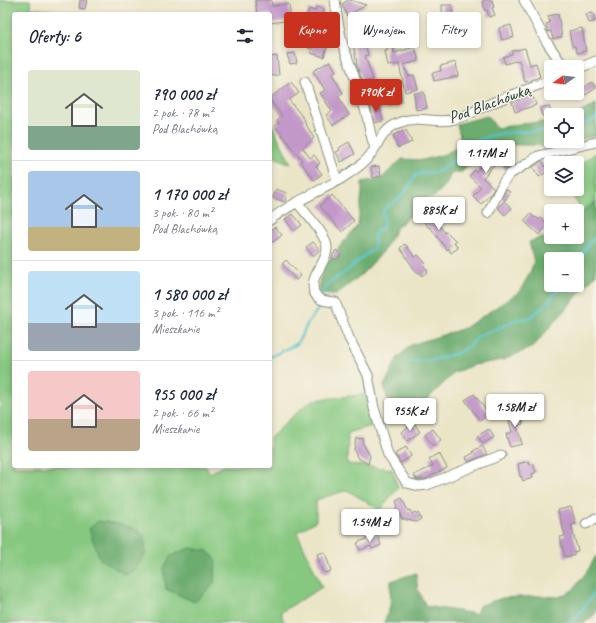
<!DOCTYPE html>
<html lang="pl">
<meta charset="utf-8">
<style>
:root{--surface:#fff;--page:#f2f2f3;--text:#1f2937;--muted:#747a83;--line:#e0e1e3;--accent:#c8321e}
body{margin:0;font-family:Caveat,sans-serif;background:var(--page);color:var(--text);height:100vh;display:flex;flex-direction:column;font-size:15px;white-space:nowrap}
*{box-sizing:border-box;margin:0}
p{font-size:13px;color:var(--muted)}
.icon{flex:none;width:22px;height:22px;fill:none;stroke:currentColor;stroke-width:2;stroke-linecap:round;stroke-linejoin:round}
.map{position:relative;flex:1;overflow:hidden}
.side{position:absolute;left:12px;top:12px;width:260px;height:456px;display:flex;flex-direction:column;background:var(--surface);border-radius:4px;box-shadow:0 2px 6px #0003}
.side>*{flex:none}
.hud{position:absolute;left:284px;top:12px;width:252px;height:36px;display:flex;gap:8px}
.needle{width:26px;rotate:256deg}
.fabs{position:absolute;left:544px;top:60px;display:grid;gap:8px}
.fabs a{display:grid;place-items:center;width:40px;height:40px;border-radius:4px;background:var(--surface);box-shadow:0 2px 6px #0003;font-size:20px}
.price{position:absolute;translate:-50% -34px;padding:0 9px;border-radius:4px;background:#fff;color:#222;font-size:13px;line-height:26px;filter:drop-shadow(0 1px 2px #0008)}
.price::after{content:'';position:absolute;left:50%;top:24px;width:12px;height:9px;margin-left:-6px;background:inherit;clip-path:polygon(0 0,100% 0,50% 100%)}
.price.on{background:var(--accent);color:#fff}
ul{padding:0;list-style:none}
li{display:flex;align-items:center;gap:12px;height:100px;padding:0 16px}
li+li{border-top:1px solid var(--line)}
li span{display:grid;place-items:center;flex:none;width:112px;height:80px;border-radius:4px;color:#555}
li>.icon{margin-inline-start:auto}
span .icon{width:48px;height:48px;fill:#fffc;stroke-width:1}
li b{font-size:17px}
h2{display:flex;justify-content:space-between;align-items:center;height:48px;padding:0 16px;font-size:17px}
.chip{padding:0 14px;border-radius:4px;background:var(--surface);box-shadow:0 2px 6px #0003;font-size:14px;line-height:36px}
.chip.on{background:var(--accent);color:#fff}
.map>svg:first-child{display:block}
.green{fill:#86c880;stroke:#52825a}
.forest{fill:#6cac6e;stroke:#467451;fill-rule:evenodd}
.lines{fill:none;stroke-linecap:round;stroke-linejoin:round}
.stream{stroke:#54c2c9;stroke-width:2.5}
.building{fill:#c298c9}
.street-casing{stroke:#85917e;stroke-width:11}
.street{stroke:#fff;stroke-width:9}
.labels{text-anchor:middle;stroke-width:3;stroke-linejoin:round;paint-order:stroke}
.street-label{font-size:17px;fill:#1f3d34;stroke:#f7f3e8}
</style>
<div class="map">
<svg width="596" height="623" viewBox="0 0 596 623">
<rect width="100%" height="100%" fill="#f7f3e8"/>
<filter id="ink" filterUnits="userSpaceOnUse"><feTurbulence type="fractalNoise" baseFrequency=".025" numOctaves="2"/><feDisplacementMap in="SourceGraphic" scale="8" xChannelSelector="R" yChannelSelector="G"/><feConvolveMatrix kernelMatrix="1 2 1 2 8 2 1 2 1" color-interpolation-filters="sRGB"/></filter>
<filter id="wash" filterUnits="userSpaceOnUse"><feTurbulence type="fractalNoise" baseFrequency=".012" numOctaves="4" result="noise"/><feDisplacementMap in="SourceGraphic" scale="16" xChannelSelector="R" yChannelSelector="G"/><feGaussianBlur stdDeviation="0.9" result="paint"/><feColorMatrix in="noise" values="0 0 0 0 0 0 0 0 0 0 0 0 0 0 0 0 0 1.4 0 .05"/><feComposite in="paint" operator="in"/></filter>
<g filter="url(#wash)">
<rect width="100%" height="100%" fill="#ebe5c8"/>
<!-- green -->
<path class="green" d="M0,0H30L31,8L83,14H14V466H205L210,473L224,466H270V438L298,411L313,400L368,394L375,425L348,433L347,464L392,469L398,488L380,510L347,490L316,500V521L297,532L322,587L281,612L284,623H0Z
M270,121L291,164L270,155Z
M596,153V202L583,211L567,189H577V166Z"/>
<!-- forest -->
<path class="forest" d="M596,104V136L577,140V115H575Z
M487,116L497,128L521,124L551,121V141H574L545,150L539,145H515L498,142L484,148L462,172L451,173L446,185L434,197L423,198L411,215L397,227L383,252L362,274L336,295L319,293C318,280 322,268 331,257L335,261L341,255L337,250L358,225L362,192V182L382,178L402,159L423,160L445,154L462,145L457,124Z
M596,202V274L533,347L503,360L474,365L455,372L429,398L393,419L384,386L398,357L411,345L465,328L519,292L529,275L534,262L529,242L542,237L549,241L557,237H577C577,214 577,215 596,202ZM551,259H577V285H551Z
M98,521C115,523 131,525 144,535L146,553L137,567L126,575L100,559L89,529Z
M190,548L207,551L216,559L214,583L195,602L166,589L164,568L171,556Z
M596,556V613L585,623H384L390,606L391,581L416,573L418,590L426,606L476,614L479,606L502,598L537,596L559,597L573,590L588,570Z"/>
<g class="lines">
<!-- stream -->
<path class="stream" d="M577,126L593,120L596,117
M577,262L590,242L596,238
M322,296L327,284L344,273L373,249L375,243L374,236L377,231L382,229L384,223L383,212L385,208L397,200L406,191L416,175L425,172L434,173L441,170L465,152L474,142L490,136L503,133L551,130
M270,357L297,344L308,323L320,306
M409,362L433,360L458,353L473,343L477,337L517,320L530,318L549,301L561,285
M566,623L576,618L596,591"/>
</g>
<g id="blocks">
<!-- building -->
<path class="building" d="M80,0H87L85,9L79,8Z
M255,0H271L272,6L289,4L291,20L270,23V14H257Z
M348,0H350L366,5L347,16L342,4Z
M486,0H492L494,7L492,8L495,15L489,17L487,10L485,11L482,1Z
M442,5H452L453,32L443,33Z
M316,7L324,9L323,13L329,15L326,26L305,20L309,9L315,11Z
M593,13L595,21L589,23L586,14Z
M558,14L562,37L553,39L551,31L548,32L546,24L550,23L548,16Z
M393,23V25L414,23L415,36L395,38V39L391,40L394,53L415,47L419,61L403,65L409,76L414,75L418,89L405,92L399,64L388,66L385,51L388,50L384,25Z
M511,25L514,37L502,40L499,28Z
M582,28L586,51L577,53L575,46H572L569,31Z
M318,36L329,39L324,57L311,53L312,49L308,48L311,39L317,40Z
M363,36L368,55L365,56L373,80L363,83L358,69L352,39Z
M525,48L530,65L536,63L540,77L525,82L519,60L505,64L503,57L512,54V51Z
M295,53L297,63L290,64L287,54Z
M277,56L279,75L270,76V57Z
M330,61L336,71L332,74L343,93L338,96L349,115L333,125L326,115L332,111L320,93L325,90L313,71Z
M456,62L458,76L434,81L432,73L441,71L440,66Z
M291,82L299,93L289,100L305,120L304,121L314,138L303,148L310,158L314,155L320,163L316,166L322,174L314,180L300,161L302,160L275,126L279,123L277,120L282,116L270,100V98Z
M592,82L596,88L586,95L582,89Z
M399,89L402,102L389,105L387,94H389V91Z
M424,92L427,108L416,110L414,93Z
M532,94L536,105L515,112L512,102Z
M378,102L383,121L374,123L370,104Z
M549,106L551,113L542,116L540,108Z
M406,130L412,142L398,148L393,135Z
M349,142L355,154L341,162L336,152L340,150L339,148Z
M499,145L503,154L483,178L494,188L491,194L481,204L473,196L481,187L469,176L475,170L476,172L489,156L487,150Z
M505,156L510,167L505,170L499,159Z
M542,161L548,171L539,177L533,167Z
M379,166L381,176L373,178L371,167Z
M276,189L287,193L285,202L273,198Z
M506,189L510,192L505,200L502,198Z
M332,195L354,221L342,232L320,206Z
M504,201L512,208L505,215L498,208Z
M429,210L438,219L436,221L445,233L447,232L456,241L454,242L458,248L451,253L448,248L447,250L430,227L429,228L423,221L421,216Z
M293,214L302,225L294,231L285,219Z
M530,214L535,218L536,217L539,220L541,218L548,225L539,235L524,221Z
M275,227L282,235L273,242L270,239V231Z
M313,242L320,250L313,256L306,247Z
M405,244L415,257L418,255L426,264L424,266L428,271L422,276L419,272L417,273L400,248Z
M336,250L341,255L335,260L332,257Z
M286,260L301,276L296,280L282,264Z
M474,394L489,414L480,421L465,400Z
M519,410L523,424L517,426L522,444L510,447L506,434L512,432L507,413Z
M414,423L420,432L407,441L401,432Z
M433,429L441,440L433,446L425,435Z
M489,429L494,437L483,444L477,436Z
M356,438L363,439L362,442L370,456L368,464L357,457L354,450Z
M482,446L487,454L468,462L466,457L474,453L473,451Z
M406,447L411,456L401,463L395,454Z
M439,453L447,468L425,479H416L414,475L433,466L429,459Z
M529,461L530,465L533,464L536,472L532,474L533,478L523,481L521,476L520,477L518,464Z
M402,498L408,511L410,510L412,514L415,512L417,514L418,513L421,519L416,522L402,519L396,508L398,507L396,501Z
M571,507L576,524L571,525L578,551L574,552V555L565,557L560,537L565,536L558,510Z
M377,534L381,545L372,549L371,546L360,550L357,543Z
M325,552L331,571L325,573L323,571H322L317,554Z"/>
</g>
</g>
<g filter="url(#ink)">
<use href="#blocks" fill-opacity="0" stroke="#85917e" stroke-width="1"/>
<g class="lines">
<!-- street casing -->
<g class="street-casing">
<path id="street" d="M335,0C337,16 339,32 344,48C351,67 358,86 364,106C369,120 369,134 375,147
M524,0L546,41L564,67
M577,69L596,61
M305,82L337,180
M297,202C305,213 327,235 327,248C327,264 309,275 314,292C318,301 326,301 335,302L349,338L368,375L374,408L388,455L407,483L419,486L427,485L501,455
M488,213L504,181L510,174L528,163L538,156L596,142
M270,220C299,196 337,187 365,161C378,149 381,129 399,123C419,114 436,125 455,119C470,115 483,106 497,101C515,93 533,88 551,80
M586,524L596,518"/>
</g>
<!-- street -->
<use href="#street" class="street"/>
</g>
</g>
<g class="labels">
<!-- street labels -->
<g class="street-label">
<text transform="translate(489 103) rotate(-20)" y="6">Pod Blachówką</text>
</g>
</g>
</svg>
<div class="fabs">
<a><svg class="needle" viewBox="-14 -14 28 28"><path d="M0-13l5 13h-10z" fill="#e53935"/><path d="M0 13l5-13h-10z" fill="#747a83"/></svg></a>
<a><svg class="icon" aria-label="locate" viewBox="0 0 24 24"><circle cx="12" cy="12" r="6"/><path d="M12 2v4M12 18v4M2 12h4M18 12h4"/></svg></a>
<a><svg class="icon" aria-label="layers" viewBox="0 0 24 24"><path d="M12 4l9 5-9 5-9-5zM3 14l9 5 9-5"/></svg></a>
<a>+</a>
<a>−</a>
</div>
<b class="price on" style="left:376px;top:113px">790K zł</b>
<b class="price" style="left:486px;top:174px">1.17M zł</b>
<b class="price" style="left:439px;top:231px">885K zł</b>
<b class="price" style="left:515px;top:428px">1.58M zł</b>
<b class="price" style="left:410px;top:432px">955K zł</b>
<b class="price" style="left:370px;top:543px">1.54M zł</b>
<div class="hud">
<a class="chip on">Kupno</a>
<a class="chip">Wynajem</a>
<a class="chip">Filtry</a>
</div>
<section class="side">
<h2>Oferty: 6<svg class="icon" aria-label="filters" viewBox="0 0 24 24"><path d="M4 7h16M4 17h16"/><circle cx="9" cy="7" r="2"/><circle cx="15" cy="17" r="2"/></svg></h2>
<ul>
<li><span style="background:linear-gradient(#dfe7d0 70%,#7fa58c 0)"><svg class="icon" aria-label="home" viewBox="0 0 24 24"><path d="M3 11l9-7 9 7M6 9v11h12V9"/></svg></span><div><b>790 000 zł</b><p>2 pok. · 78 m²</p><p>Pod Blachówką</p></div></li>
<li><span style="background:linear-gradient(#a9c7e8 70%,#c2b280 0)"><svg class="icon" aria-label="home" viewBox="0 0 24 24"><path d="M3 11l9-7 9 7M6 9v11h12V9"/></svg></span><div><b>1 170 000 zł</b><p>3 pok. · 80 m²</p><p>Pod Blachówką</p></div></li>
<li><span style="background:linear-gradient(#bfe0f5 65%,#9aa5b1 0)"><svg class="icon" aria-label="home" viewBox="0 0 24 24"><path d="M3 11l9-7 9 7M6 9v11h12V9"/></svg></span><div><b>1 580 000 zł</b><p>3 pok. · 116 m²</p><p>Mieszkanie</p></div></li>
<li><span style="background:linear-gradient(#f6c9c9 60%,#b9a48a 0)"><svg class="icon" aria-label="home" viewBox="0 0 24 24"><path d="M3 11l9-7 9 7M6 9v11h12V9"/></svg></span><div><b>955 000 zł</b><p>2 pok. · 66 m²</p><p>Mieszkanie</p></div></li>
</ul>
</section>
</div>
